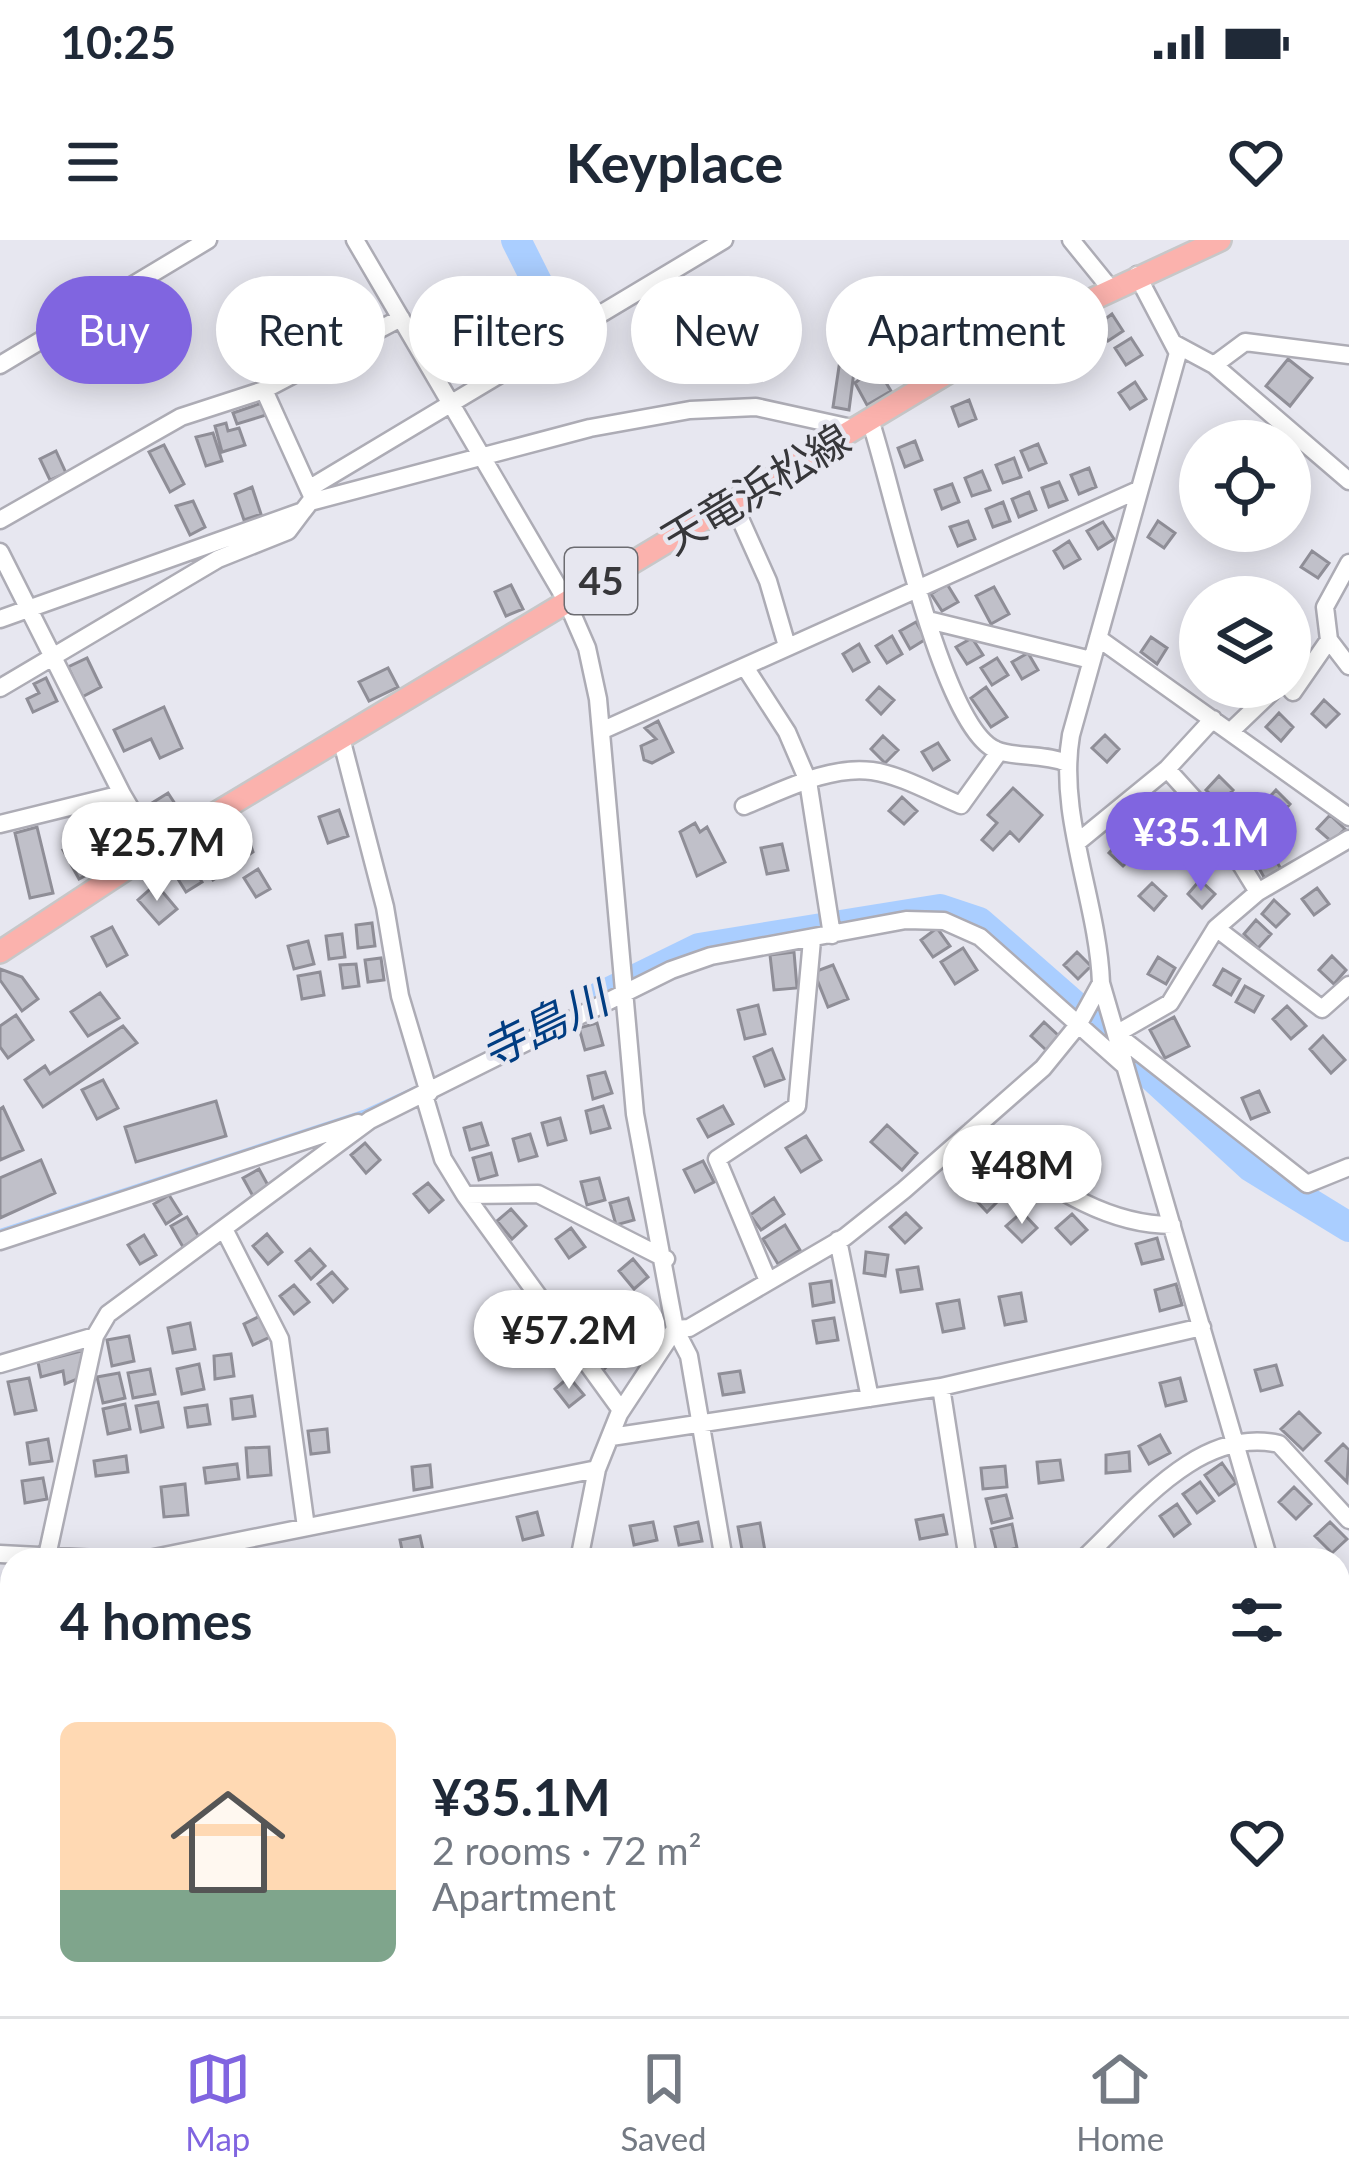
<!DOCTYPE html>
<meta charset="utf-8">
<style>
:root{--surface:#fff;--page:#f2f2f3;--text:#1f2937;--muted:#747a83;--line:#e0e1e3;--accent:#8065e0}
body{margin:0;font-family:Lato,"Noto Sans JP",sans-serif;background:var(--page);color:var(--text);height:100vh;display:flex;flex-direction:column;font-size:45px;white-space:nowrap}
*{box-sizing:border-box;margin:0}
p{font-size:39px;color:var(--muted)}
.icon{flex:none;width:66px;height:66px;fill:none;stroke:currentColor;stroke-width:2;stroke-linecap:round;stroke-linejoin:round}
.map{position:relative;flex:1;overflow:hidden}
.panel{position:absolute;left:0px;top:1308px;width:1350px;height:468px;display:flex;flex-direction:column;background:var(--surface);border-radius:36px 36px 0 0;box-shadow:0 6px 30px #0003}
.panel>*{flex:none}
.banner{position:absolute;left:36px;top:36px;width:1278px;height:108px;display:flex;gap:24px}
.fabs{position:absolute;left:1179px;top:180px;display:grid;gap:24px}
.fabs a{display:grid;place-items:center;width:132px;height:132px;border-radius:50%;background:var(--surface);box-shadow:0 6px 30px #0003;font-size:60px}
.price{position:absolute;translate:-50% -102px;padding:0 27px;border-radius:42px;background:#fff;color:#222;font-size:39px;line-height:78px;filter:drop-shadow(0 3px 6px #0008)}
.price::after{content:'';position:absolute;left:50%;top:72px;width:36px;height:27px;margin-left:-18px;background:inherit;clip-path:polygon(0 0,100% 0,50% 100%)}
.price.active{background:var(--accent);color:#fff}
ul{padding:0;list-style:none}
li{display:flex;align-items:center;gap:36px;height:300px;padding:0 60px}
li+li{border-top:3px solid var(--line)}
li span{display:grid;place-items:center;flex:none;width:336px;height:240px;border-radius:18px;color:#555}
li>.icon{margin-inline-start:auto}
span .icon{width:144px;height:144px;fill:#fffc;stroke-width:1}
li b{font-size:51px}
h2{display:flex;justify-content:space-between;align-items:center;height:144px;padding:0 60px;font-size:51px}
.chip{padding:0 42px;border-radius:54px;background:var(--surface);box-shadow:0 6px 30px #0003;font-size:42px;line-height:108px}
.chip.active{background:var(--accent);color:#fff}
.status{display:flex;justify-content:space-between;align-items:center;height:84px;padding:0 60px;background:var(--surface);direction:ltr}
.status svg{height:33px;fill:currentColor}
header{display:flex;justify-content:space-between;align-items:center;height:156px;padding:0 60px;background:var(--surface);font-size:54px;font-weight:700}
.menu{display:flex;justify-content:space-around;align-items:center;height:168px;border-top:3px solid var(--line);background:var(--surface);font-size:33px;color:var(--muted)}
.menu a{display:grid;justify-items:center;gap:6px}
.menu .active{color:var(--accent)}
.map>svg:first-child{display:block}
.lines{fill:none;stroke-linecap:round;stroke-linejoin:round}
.stream{stroke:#aaceff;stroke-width:4.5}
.river{stroke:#aaceff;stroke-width:30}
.building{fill:#c0c0c9;stroke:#8f8e97;stroke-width:3}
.minor-casing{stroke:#adacb5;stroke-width:21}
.major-casing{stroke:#c7c7c8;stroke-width:26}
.minor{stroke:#fff;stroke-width:16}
.major{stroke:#fbb2ad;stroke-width:21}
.labels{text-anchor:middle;stroke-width:9;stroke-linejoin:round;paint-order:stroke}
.shield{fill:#e7e7f0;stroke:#6c6c71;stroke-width:3}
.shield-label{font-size:39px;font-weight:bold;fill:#37373a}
.street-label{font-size:42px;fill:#37373a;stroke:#e7e7f0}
.water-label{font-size:45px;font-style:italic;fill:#013d82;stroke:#e7e7f0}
</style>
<div class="status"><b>10:25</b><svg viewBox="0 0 49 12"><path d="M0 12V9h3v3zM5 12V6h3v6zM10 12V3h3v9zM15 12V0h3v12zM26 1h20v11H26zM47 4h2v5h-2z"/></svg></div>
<header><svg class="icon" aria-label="menu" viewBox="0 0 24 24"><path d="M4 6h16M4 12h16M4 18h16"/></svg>Keyplace<svg class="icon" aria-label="heart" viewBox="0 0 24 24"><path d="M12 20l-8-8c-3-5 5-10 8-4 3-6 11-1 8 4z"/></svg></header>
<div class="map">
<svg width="1349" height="1776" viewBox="0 0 1349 1776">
<rect width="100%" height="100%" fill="#e7e7f0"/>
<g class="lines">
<!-- stream -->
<path class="stream" d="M0,991L364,872L414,849
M1345,1504L1349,1502
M939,1776L958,1764"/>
<!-- river -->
<path class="river" d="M516,0L556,80
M599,757L699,708L940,669L979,682L1073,764
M1094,784L1110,798
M1132,818L1251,927L1349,987"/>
</g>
<!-- building -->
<path class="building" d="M1112,74L1123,91L1108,101L1097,85Z
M1131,98L1142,115L1126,125L1115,108Z
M1028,111L1036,129L1012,140L1003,122Z
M1288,119L1312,138L1290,166L1266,146Z
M840,120L855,124L849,170L833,167Z
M876,126L891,151L867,165L855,143Z
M1135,142L1146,159L1130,169L1119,153Z
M969,160L976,179L959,186L952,167Z
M262,163L266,175L237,184L233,173Z
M226,183L228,191L239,188L245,205L222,212L215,186Z
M213,193L222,221L206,226L196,197Z
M915,201L922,220L905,227L898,208Z
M1038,204L1046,223L1029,230L1021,211Z
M164,205L184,244L170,252L149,212Z
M56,211L66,233L50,240L40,219Z
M1014,218L1021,237L1003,243L996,225Z
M1089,228L1096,247L1079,254L1071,235Z
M982,231L990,250L972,256L965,238Z
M1059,242L1067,260L1049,267L1042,248Z
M952,244L959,262L942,269L935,250Z
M252,247L261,274L244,280L235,254Z
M1029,252L1036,270L1019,277L1012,259Z
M193,261L205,287L190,295L176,266Z
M1003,262L1010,281L993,287L986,269Z
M968,281L975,299L958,306L950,287Z
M1158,281L1175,293L1164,308L1148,297Z
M1103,282L1114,299L1098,309L1087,291Z
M1069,301L1080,319L1064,328L1054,311Z
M1312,311L1329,323L1318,338L1301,327Z
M947,344L958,362L942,371L931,354Z
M511,345L523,369L506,376L495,352Z
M994,347L1009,374L991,384L976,356Z
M916,382L926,399L910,409L900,391Z
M892,396L902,414L887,423L876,406Z
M1151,397L1167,408L1157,424L1141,412Z
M972,398L983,415L967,424L956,407Z
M859,404L869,422L853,431L843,414Z
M1028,413L1038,430L1022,439L1012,422Z
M87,418L101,447L82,457L68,427Z
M997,418L1008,435L992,445L981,428Z
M388,428L398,447L369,461L359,442Z
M46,438L57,461L33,472L27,459L39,453L34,444Z
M879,447L894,460L881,474L867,460Z
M986,447L1007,477L991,487L971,458Z
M1324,460L1339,474L1326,487L1312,474Z
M164,467L182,508L160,518L151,499L124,511L114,490Z
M1279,473L1293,487L1281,501L1266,487Z
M658,481L673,512L652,523L644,520L641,506L656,499L645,488Z
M1105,495L1119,509L1107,522L1092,508Z
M883,496L898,510L885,523L871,509Z
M938,503L949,520L933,530L922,512Z
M1219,536L1233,550L1220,564L1206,550Z
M1013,548L1042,575L1019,601L1010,592L993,610L982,600L997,583L988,575Z
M1276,550L1290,564L1278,577L1263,564Z
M168,553L183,576L167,586L152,563Z
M902,557L917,571L904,584L889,571Z
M1235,557L1250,570L1237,584L1222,570Z
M1173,567L1187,581L1175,595L1160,581Z
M339,570L348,596L328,603L319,577Z
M78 587a14 14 0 1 1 28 0a14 14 0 1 1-28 0Z
M1330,575L1345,589L1332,602L1317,589Z
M1258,581L1272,594L1259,608L1245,594Z
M695,583L700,592L707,587L725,622L697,636L680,592Z
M243,584L253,612L237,623L221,598Z
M37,587L53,653L30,658L15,593Z
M1205,589L1220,603L1207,616L1192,602Z
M1122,599L1136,613L1123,626L1109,613Z
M79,602L94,631L79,639L63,610Z
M782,604L788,630L767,634L761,608Z
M214,606L229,630L213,640L198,616Z
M1271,612L1281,629L1265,639L1255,621Z
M183,613L202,642L186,652L168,623Z
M258,629L270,649L256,657L244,638Z
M1200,640L1215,654L1202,668L1188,654Z
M1152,643L1166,656L1154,670L1139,656Z
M156,644L177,669L159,684L138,660Z
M1317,648L1329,664L1314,675L1302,659Z
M1274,660L1289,674L1276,687L1262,674Z
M1256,680L1271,694L1258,708L1244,694Z
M372,683L375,706L358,708L356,685Z
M112,687L127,715L107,726L92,697Z
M937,688L950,706L933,717L921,700Z
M342,694L345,717L329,719L326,696Z
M308,701L314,724L294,729L288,706Z
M963,708L977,730L955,744L941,722Z
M794,712L797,748L774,750L770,715Z
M1077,712L1091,726L1078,739L1064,725Z
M1332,716L1346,730L1334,744L1319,730Z
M1158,717L1175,728L1166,744L1148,734Z
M381,718L384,740L368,742L365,720Z
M356,724L359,746L343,748L340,725Z
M833,725L848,759L828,767L814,732Z
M0,729L22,737L38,759L22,771L0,740Z
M1223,729L1240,739L1231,755L1214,745Z
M320,732L324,755L302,759L298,736Z
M1245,746L1263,756L1254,772L1236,762Z
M100,753L119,778L88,796L71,772Z
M758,765L765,794L745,799L738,770Z
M1287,766L1306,786L1291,799L1273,779Z
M16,775L33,800L8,818L0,807V786Z
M1174,777L1189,806L1165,818L1150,790Z
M1044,782L1059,796L1046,810L1031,796Z
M597,783L603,805L585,810L579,788Z
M123,786L137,803L43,867L25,840L45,826L50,834Z
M1323,796L1345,820L1331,833L1310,809Z
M772,809L784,839L765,846L754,817Z
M605,832L612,853L593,859L588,836Z
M103,840L118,868L97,879L82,850Z
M1259,851L1269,872L1251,879L1242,858Z
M216,861L226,896L136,922L125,887Z
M603,866L610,888L591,893L586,871Z
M723,866L733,884L708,897L698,879Z
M3,867L23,910L0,920V869Z
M560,878L566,900L548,905L542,883Z
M481,883L488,905L470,910L464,888Z
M887,885L917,913L902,930L871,902Z
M530,894L537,916L519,921L513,899Z
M806,896L821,920L801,932L786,908Z
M365,903L380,920L366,933L351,915Z
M491,913L497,935L479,940L473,918Z
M41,920L55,953L0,978V938Z
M703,921L714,942L695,952L684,930Z
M259,929L270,949L254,958L243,938Z
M599,938L605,960L587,965L581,942Z
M987,941L1002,957L987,972L972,956Z
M428,943L443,960L429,972L414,954Z
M169,955L181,974L166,984L154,964Z
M628,958L634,980L616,985L610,963Z
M774,958L784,974L761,990L750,975Z
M511,969L526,986L512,999L497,981Z
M1022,972L1037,988L1022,1002L1006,986Z
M906,973L921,988L905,1003L890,987Z
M1072,974L1087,990L1071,1004L1056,988Z
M187,977L199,997L183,1007L171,986Z
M785,985L800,1010L778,1024L763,999Z
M571,988L585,1007L569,1018L556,999Z
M267,994L282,1012L268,1024L253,1006Z
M144,995L156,1015L140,1024L128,1005Z
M1157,998L1163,1019L1142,1024L1136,1004Z
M310,1009L325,1026L311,1039L296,1021Z
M866,1012L888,1015L885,1036L864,1033Z
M633,1019L648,1037L634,1049L619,1031Z
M918,1027L922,1049L901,1052L897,1030Z
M332,1032L347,1049L333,1062L318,1044Z
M831,1041L834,1062L813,1066L810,1044Z
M1176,1044L1182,1065L1160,1071L1155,1050Z
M294,1045L309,1062L294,1074L280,1056Z
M1021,1053L1026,1081L1005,1085L999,1057Z
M633,1057L647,1075L633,1087L619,1069Z
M959,1060L964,1088L943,1092L937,1064Z
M580,1063L595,1081L580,1093L566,1075Z
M260,1076L270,1097L253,1105L244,1084Z
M834,1078L838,1100L817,1103L813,1081Z
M190,1083L195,1109L173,1113L168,1088Z
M129,1096L134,1121L112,1126L107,1100Z
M603,1100L617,1117L603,1130L589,1112Z
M85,1110L80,1138L65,1144L63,1131L41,1137L38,1122Z
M231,1114L234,1136L215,1139L214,1116Z
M199,1124L204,1149L182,1154L177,1129Z
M1276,1125L1282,1145L1261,1151L1255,1130Z
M150,1129L155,1154L133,1158L128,1133Z
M740,1131L744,1152L723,1155L719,1134Z
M119,1133L125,1158L103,1163L97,1137Z
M569,1137L584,1155L569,1167L555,1149Z
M29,1138L36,1170L15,1174L8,1142Z
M1180,1138L1186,1161L1166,1166L1160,1143Z
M252,1156L255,1176L233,1179L231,1159Z
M158,1162L163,1187L141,1192L136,1166Z
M125,1164L130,1189L108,1194L103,1169Z
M207,1165L210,1184L188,1187L185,1168Z
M1299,1172L1320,1193L1303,1210L1281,1189Z
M327,1189L329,1212L311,1214L308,1191Z
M1160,1195L1170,1213L1149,1224L1139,1206Z
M48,1199L52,1221L30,1224L27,1203Z
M1343,1204L1349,1210L1347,1242L1326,1221Z
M269,1207L271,1235L248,1237L246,1208Z
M1129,1212L1130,1231L1106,1233V1215Z
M126,1216L128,1232L96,1236L94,1221Z
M1060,1220L1063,1240L1039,1243L1037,1222Z
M1222,1223L1236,1243L1219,1255L1205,1235Z
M237,1224L239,1239L206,1243L204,1228Z
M430,1225L432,1247L414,1250L412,1227Z
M1005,1226L1007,1247L983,1249L981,1228Z
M43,1238L47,1259L25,1263L22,1241Z
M1200,1242L1214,1261L1197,1273L1183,1254Z
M185,1244L188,1275L164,1277L161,1247Z
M1294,1247L1311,1264L1296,1279L1279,1262Z
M1006,1255L1012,1278L992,1283L986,1259Z
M1177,1264L1190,1284L1174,1296L1160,1276Z
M537,1272L543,1295L523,1300L517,1277Z
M943,1275L947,1294L920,1299L916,1280Z
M653,1282L657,1300L634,1305L630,1286Z
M698,1282L702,1301L679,1305L675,1287Z
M1330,1282L1347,1299L1332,1313L1315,1296Z
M760,1283L765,1311L743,1315L738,1287Z
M1012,1284L1017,1308L997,1313L991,1289Z
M420,1296L425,1319L404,1320L400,1300Z"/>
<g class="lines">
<!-- minor casing -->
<g class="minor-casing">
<path id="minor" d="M355,0L567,362L587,408L598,459L635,874L675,1089L619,1174L597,1229L579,1320
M1071,0L1110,48
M1137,35L1178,113L1071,495C1057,576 1098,661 1101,743L1269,1320
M1175,104L1214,125L1349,241
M0,125L208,0
M1214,125L1245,102L1349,115
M264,150L312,256
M870,180C892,243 941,487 996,510C1014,518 1042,513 1067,523
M310,248L724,0
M733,263L768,341L787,406
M0,280L181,177L264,150L401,78
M0,312L122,554
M0,379L303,271L310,262L590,188L690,170L756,167L856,189
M928,380L1091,420
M1098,398L1349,577
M1329,400L1349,426
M745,427L787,492L808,541L832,695
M1289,447L1293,452L1329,400L1325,367L1349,323
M0,448L218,319L288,291L303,271
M601,491L1138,250
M1231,491L1277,447
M341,498L385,667L400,756L429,853
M1167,529L1215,582L1258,652
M744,566C782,551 830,525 872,531C901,535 934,554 961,565L999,512
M0,584L122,554L155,610
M1349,599L1258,652L1216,688L1170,763L1116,794L1307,944L1349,927
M1079,601L1167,529L1213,479
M1216,688L1322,769L1349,745
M424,855L443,919L465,955L538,954L666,1019
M971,891C1033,931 1094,985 1172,985
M465,955L621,1170
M225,991L280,1099L306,1287
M838,1000L870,1158
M0,1001L358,883
M768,1041L717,919L797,866L812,700
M0,1124L95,1096
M941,1147L968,1320
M611,1197L941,1147L1202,1087
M0,1314L118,1320
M47,1316L95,1096L108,1074L370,880L671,730L711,716L906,680L944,681L980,697L1125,826
M144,1320L597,1229
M724,1320L689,1116L675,1089L689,1088L845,997L904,950L1043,828L1078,785L1101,743
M1082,1320C1135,1271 1198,1186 1279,1204L1349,1280
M1338,1389L1349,1378
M1338,1517L1349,1546
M0,1548L12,1546
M208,1764L210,1776
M663,1764L665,1776
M802,1764L804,1776
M1052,1764L1057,1776
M278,1776L360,1764
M489,1776L492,1764
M1303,1776L1335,1764"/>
</g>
<!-- major casing -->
<g class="major-casing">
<path id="major" d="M0,712L155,610L992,106L1220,0"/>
</g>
<!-- minor -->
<use href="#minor" class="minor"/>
<!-- major -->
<use href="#major" class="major"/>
</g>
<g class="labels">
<!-- shield labels -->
<rect class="shield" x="565" y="308" width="72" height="66" rx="9"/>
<g class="shield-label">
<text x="601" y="355">45</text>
</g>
<!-- street labels -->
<g class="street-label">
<text transform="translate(756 249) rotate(-31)" y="15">天竜浜松線</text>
</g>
<!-- water labels -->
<g class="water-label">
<text transform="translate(544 785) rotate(-26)" y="16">寺島川</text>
</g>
</g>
</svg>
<div class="fabs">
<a><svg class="icon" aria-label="locate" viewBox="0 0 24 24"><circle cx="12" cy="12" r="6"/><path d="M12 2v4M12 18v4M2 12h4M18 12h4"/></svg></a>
<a><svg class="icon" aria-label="layers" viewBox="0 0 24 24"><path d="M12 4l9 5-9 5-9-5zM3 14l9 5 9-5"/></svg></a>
</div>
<b class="price active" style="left:1201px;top:654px">¥35.1M</b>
<b class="price" style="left:157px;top:664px">¥25.7M</b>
<b class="price" style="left:1022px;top:987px">¥48M</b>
<b class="price" style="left:569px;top:1152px">¥57.2M</b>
<div class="banner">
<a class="chip active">Buy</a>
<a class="chip">Rent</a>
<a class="chip">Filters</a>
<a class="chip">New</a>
<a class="chip">Apartment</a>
</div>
<section class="panel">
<h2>4 homes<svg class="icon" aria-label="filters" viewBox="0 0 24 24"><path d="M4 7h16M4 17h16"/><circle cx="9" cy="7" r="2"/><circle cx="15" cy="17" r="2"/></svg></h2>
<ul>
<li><span style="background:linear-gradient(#ffd9b3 70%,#7fa58c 0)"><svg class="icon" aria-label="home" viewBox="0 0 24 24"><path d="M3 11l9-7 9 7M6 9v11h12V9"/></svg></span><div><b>¥35.1M</b><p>2 rooms · 72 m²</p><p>Apartment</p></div><svg class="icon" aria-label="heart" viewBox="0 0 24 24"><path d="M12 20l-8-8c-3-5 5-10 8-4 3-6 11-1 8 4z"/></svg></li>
</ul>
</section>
</div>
<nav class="menu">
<a class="active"><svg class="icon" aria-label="map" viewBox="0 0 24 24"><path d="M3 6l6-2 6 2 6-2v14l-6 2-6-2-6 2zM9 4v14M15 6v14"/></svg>Map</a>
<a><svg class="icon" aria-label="saved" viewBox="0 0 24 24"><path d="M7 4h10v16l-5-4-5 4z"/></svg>Saved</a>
<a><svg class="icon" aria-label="home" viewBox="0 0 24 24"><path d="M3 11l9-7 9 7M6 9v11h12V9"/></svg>Home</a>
</nav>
